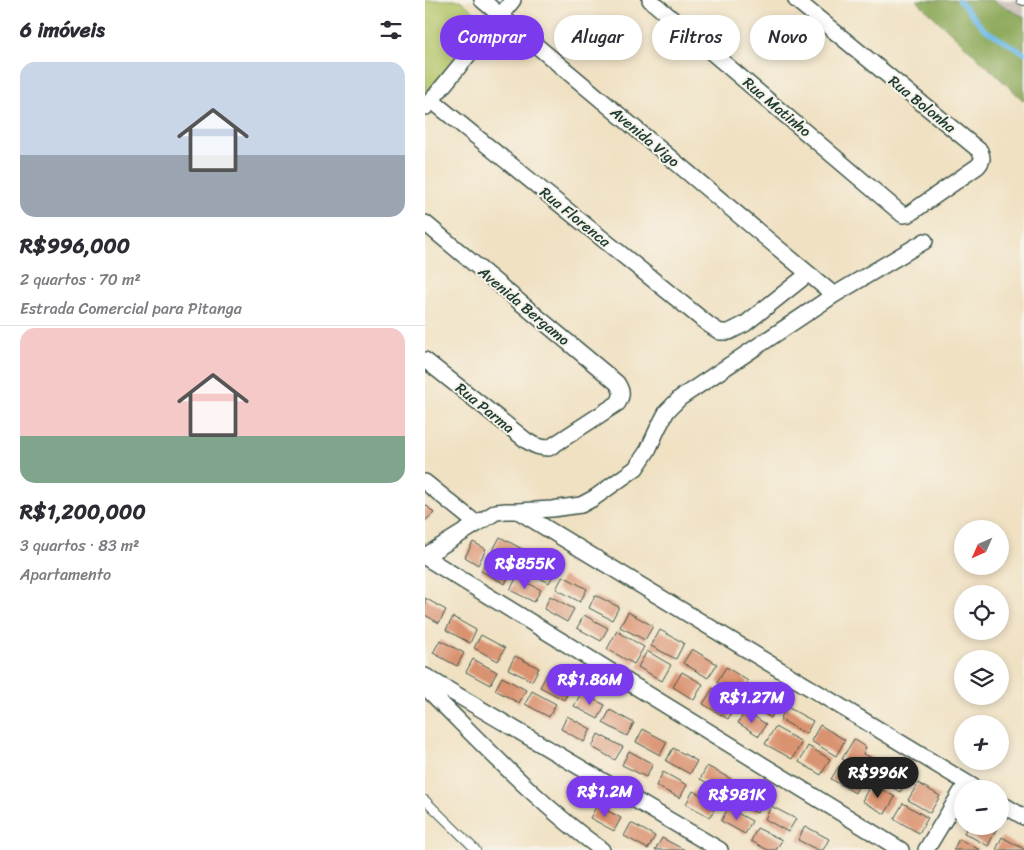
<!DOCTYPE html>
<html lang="pt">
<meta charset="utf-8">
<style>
:root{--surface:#fff;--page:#f7f7f7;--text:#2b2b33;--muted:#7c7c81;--line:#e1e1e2;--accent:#7c3aed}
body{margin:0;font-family:Sriracha,sans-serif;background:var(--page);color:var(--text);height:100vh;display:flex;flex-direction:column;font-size:19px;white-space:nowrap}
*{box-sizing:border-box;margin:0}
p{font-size:16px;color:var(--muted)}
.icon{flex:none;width:28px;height:28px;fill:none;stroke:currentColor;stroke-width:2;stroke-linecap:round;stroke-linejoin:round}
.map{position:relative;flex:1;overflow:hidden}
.details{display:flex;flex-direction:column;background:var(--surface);width:425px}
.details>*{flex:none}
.banner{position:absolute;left:15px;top:15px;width:475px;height:45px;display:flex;gap:10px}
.needle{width:32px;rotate:225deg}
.buttons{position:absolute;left:529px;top:520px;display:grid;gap:10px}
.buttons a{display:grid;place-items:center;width:55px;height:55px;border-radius:50%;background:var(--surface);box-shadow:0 2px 8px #0003;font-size:25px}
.price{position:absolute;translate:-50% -42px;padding:0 11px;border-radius:18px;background:var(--accent);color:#fff;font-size:16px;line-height:32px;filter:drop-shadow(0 1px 2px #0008)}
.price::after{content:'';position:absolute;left:50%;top:30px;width:15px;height:11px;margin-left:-8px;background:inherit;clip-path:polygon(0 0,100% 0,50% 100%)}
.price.current{background:#222;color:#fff}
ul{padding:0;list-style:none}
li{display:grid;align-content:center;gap:10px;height:265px;padding:0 20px}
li+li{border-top:1px solid var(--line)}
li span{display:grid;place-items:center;height:155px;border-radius:15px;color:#555}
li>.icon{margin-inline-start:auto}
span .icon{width:90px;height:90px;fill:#fffc;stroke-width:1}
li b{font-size:21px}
h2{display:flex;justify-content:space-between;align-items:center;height:60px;padding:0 20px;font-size:21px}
.chip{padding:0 18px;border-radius:22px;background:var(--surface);box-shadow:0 2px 8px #0003;font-size:18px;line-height:45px}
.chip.current{background:var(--accent);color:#fff}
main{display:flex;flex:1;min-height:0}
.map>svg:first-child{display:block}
.industrial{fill:#ccc2b9}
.green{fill:#b3c568;stroke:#69814e}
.forest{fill:#8eaa5c;stroke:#567448}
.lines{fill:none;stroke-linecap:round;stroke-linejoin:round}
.stream{stroke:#72bdeb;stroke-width:4.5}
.building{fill:#da9371}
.service-casing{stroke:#3e5649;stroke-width:10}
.minor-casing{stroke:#3e5649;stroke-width:18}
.service{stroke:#fff;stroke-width:8}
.minor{stroke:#fff;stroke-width:15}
.labels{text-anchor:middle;stroke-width:4;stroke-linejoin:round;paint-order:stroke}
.street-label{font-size:15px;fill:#1f3d34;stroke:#f7f3e8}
</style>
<main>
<section class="details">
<h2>6 imóveis<svg class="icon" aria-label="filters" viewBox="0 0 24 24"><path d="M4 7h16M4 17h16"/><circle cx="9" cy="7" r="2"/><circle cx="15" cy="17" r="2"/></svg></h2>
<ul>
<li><span style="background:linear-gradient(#c9d6e8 60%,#9aa5b1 0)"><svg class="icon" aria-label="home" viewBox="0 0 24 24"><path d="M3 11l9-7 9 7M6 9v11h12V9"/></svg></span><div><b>R$996,000</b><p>2 quartos · 70 m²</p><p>Estrada Comercial para Pitanga</p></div></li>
<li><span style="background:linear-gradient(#f6c9c9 70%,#7fa58c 0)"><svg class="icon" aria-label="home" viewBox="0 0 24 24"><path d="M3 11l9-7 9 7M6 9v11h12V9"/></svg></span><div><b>R$1,200,000</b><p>3 quartos · 83 m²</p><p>Apartamento</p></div></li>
</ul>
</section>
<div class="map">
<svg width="599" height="850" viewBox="0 0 599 850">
<rect width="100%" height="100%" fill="#f7f3e8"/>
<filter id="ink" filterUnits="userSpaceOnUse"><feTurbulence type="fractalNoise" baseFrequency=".02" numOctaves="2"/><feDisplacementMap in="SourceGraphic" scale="10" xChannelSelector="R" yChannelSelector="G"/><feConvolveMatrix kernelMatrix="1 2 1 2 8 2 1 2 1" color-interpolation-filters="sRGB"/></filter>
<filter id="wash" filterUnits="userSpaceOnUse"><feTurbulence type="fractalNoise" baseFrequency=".0096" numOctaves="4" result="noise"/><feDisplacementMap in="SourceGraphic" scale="20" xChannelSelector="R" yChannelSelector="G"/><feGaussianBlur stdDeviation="1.12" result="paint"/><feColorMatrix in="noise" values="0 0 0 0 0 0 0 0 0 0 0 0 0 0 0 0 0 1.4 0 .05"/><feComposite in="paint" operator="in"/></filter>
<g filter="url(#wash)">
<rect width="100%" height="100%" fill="#f0e1c3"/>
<!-- industrial -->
<path class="industrial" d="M566,0H599V17Z"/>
<!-- green -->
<path class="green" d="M0,0H35L61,22L0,95Z"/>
<!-- forest -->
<path class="forest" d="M491,0H566L599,17V101Z"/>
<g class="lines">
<!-- stream -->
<path class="stream" d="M534,0L559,29L599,53"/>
</g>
<g id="blocks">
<!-- building -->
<path class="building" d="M0,504L9,513L0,521Z
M75,537L99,550L92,562L68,550Z
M48,542L61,549L53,565L40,557Z
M107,557L131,570L124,583L100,570Z
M63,558L86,571L80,584L56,571Z
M138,576L162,589L155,602L131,589Z
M92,577L116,590L109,602L85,590Z
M170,595L194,607L187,620L164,608Z
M125,596L149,609L142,622L119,609Z
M0,598L21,610L14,623L0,615Z
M203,612L228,626L220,640L195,627Z
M159,615L183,628L176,641L152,628Z
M28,617L51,630L45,643L21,630Z
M235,630L259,643L251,659L226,646Z
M192,631L219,647L209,664L182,649Z
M56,635L80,648L73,661L49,648Z
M15,640L39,653L32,666L8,653Z
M267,649L292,664L283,678L258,663Z
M222,651L246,665L237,681L213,667Z
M90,656L114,668L107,681L83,669Z
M48,659L72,672L65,685L41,672Z
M301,667L323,681L314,696L292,682Z
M257,672L278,684L269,700L248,687Z
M122,674L146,687L139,700L115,687Z
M77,677L101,690L94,703L70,690Z
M331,687L355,702L346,718L321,703Z
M288,688L313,702L303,719L278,704Z
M107,691L131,704L124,717L100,704Z
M156,693L180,705L173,719L149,706Z
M362,707L388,721L381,734L355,719Z
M185,710L209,723L202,736L178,723Z
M320,711L341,724L334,736L313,723Z
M142,716L166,729L159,742L136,729Z
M395,725L420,740L411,756L386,741Z
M350,727L377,742L367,759L340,744Z
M218,729L242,742L235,755L211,742Z
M173,734L198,747L190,760L167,747Z
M429,739L441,747L438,754L452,760L442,774L417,759Z
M383,746L405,759L396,775L374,762Z
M248,748L272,761L265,774L241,761Z
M204,751L228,764L221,777L197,765Z
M459,763L484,778L475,792L450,778Z
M282,766L306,779L298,791L275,779Z
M414,766L437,780L430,793L406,779Z
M238,772L262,785L255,798L231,786Z
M446,783L470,797L460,814L437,801Z
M493,783L515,796L505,813L483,800Z
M315,788L339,800L332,813L308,801Z
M268,791L292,804L285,817L261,804Z
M478,803L503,818L494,833L469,819Z
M172,805L196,818L189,831L165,818Z
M346,806L371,819L363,832L340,819Z
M303,808L327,821L320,834L296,821Z
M206,823L230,836L223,849L199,836Z
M380,826L404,839L398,850H393L373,840Z
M543,826H573L563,846L539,833Z
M332,828L357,840L351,850H343L326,841Z
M577,837L599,849V850H571Z
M237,838L260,850H230Z
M534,839L555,850H528Z"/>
</g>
</g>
<g filter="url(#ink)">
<use href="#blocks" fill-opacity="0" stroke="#3e5649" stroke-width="1"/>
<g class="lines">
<!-- service casing -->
<g class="service-casing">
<path id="service" d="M596,0L599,1
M0,800L51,850"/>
</g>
<!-- minor casing -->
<g class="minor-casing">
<path id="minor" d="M57,0L409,295
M225,0L478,215L484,214L553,166C558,160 558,158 555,151L371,0
M6,100L284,325L295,332H304L320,324L383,274
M1,107L88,0
M0,223L192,383C197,391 198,394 193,403L124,448C115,448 110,446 102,441L0,360
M0,482L52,524
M93,511L127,509L156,505L169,498L211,468L223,450L233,428L242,411L255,398L409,295L500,241
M0,556L71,512L81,511H93L552,789
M0,557L476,850
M0,676L295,850
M0,687C57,743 112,803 177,850
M575,803L599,817
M501,850L538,789"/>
</g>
<!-- service -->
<use href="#service" class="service"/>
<!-- minor -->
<use href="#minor" class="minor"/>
</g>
</g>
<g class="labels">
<!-- street labels -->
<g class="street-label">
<text transform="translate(497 104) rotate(39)" y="5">Rua Bolonha</text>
<text transform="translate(352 107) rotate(40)" y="5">Rua Matinho</text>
<text transform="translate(220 137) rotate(40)" y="5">Avenida Vigo</text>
<text transform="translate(150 217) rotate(39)" y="5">Rua Florenca</text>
<text transform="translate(99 306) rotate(40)" y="5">Avenida Bergamo</text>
<text transform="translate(60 408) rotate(39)" y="5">Rua Parma</text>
</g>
</g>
</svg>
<div class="buttons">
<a><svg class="needle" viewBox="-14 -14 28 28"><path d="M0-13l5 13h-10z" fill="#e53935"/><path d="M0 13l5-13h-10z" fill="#7c7c81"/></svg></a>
<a><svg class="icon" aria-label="locate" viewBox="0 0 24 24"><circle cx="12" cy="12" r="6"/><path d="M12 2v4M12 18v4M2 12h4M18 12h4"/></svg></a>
<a><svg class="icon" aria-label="layers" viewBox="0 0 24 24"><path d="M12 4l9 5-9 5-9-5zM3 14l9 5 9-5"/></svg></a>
<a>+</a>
<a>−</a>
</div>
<b class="price" style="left:100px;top:590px">R$855K</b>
<b class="price" style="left:165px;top:706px">R$1.86M</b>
<b class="price" style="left:327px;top:724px">R$1.27M</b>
<b class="price current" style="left:453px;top:799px">R$996K</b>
<b class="price" style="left:180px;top:818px">R$1.2M</b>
<b class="price" style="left:312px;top:821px">R$981K</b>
<div class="banner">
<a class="chip current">Comprar</a>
<a class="chip">Alugar</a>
<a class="chip">Filtros</a>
<a class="chip">Novo</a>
</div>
</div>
</main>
